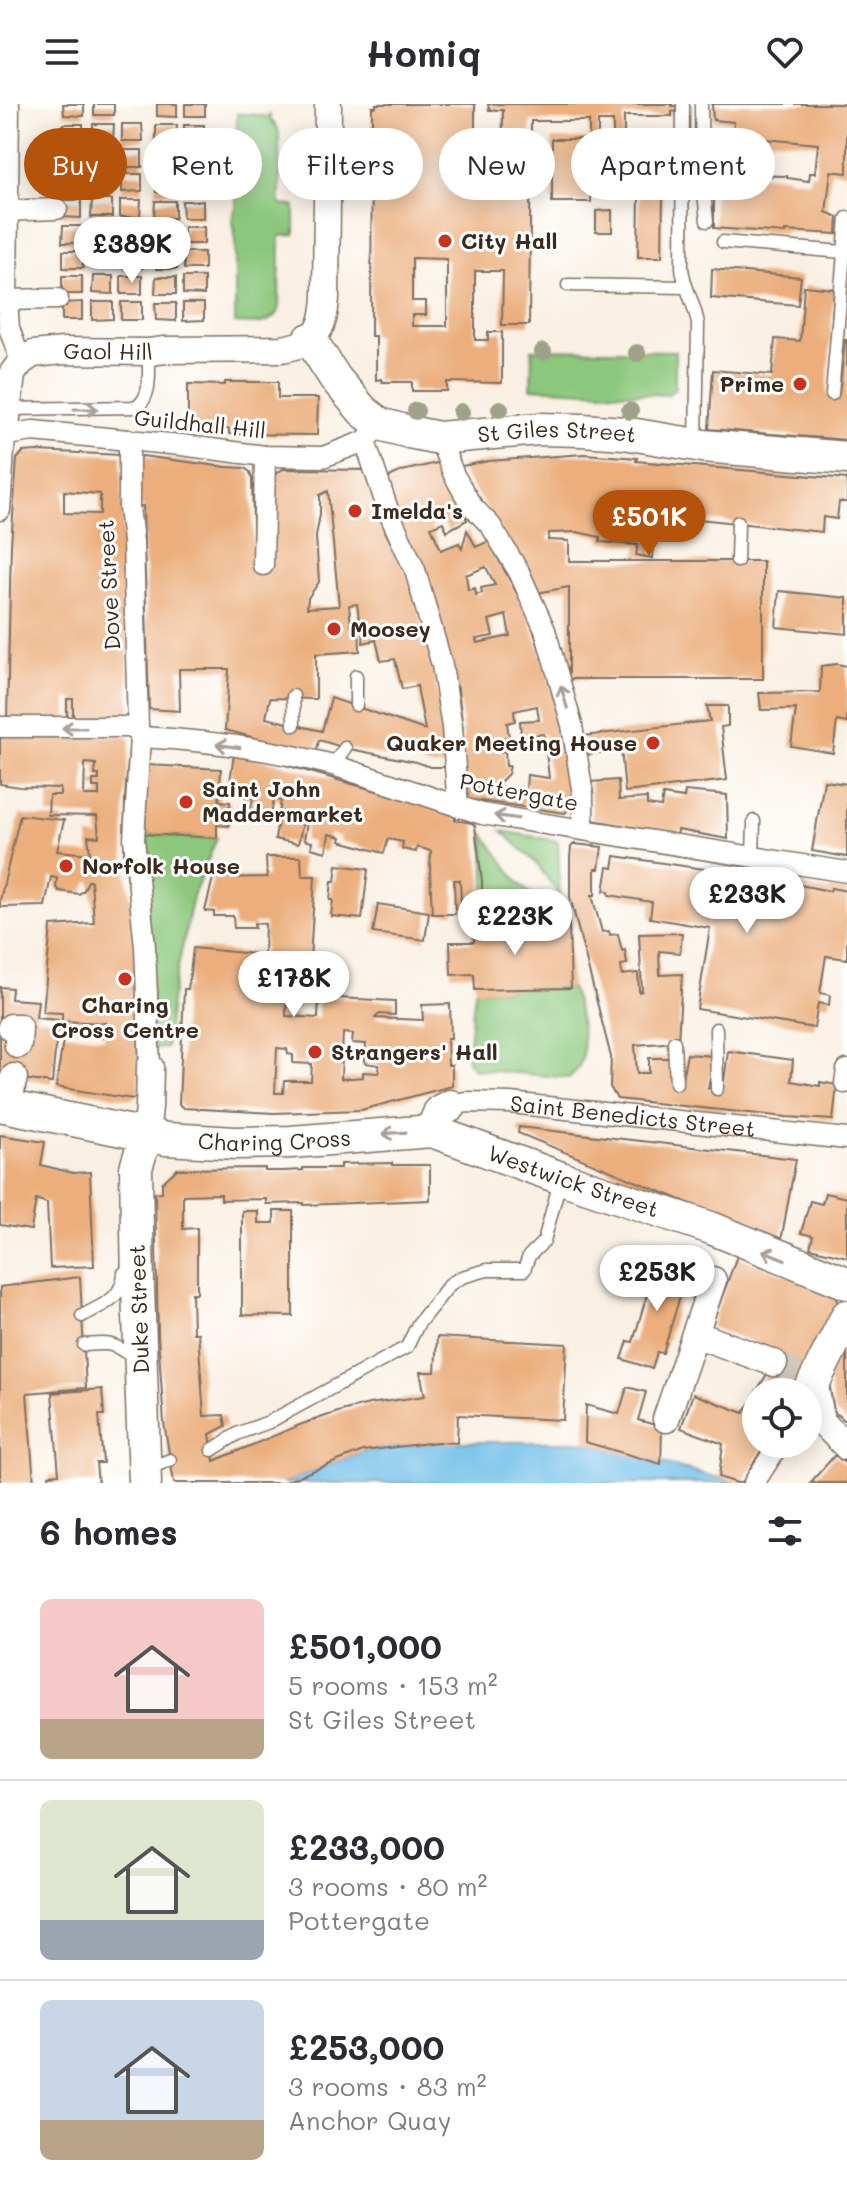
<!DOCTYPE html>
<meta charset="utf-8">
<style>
:root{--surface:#fff;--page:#f2f2f3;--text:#2b2b33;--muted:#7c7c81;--line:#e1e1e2;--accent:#b45309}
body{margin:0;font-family:Mali,sans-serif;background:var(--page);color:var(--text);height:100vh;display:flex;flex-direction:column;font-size:30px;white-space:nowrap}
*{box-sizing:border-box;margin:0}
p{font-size:26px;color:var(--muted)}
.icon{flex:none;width:44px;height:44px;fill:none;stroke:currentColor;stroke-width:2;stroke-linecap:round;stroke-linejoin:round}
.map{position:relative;height:1379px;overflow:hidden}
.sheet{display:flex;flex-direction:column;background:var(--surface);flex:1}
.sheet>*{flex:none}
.top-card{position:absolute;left:24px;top:24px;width:800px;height:72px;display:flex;gap:16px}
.fabs{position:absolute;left:742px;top:1274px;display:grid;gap:16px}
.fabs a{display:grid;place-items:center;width:80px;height:80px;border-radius:50%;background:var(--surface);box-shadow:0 4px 20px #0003;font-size:40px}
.price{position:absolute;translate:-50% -68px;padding:0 18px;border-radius:28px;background:#fff;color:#222;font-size:26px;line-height:52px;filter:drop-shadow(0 2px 4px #0008)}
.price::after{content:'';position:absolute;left:50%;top:48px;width:24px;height:18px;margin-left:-12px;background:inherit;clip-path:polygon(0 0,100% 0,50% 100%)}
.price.active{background:var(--accent);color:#fff}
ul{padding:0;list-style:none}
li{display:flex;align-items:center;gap:24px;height:200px;padding:0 40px}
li+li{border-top:2px solid var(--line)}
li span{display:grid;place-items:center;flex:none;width:224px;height:160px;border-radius:12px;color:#555}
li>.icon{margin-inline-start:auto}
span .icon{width:96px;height:96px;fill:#fffc;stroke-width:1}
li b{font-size:34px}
h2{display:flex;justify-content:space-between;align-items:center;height:96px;padding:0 40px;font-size:34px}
.pill{padding:0 28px;border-radius:36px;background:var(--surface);box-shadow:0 4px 20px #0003;font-size:28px;line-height:72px}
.pill.active{background:var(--accent);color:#fff}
header{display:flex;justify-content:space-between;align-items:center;height:104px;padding:0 40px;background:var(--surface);font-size:36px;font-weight:800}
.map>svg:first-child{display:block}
.green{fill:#8bc77c;stroke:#63784d;stroke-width:2}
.water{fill:#6cbce7;stroke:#547382;stroke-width:2}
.building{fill:#ebae7b;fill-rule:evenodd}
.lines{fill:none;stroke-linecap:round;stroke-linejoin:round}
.minor-tunnel{stroke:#d3c8bc;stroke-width:26;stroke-dasharray:26 13;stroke-linecap:butt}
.service-casing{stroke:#7e6f63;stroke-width:15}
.pedestrian-casing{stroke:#7e6f63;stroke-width:23}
.minor-casing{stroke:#7e6f63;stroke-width:29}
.tertiary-casing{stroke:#7e6f63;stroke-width:35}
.service{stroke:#fff;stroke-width:12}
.pedestrian{stroke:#fff;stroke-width:20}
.minor{stroke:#fff;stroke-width:26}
.tertiary{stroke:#fff;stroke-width:32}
.tree{fill:#a0a189}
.oneway{stroke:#a79f9a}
.poi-dot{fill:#c8321e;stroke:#fff;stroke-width:3}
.labels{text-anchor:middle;stroke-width:6;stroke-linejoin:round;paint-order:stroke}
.poi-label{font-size:22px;font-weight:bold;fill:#3b2a1e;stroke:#fff;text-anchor:start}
.street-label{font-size:22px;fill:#3b2a1e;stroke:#fff}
</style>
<header><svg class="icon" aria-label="menu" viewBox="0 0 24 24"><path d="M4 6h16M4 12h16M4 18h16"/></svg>Homiq<svg class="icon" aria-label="heart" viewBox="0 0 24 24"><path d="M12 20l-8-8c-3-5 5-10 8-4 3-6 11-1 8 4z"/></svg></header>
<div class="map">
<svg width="847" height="1379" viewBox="0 0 847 1379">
<rect width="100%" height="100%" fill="#fff"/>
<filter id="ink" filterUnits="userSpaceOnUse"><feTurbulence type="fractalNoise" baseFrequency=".0125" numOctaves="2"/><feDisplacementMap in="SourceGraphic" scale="16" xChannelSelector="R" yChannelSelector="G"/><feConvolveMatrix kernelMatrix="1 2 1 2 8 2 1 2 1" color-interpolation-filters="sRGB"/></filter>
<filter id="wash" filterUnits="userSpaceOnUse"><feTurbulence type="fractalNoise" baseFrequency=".006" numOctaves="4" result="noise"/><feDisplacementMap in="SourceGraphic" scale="32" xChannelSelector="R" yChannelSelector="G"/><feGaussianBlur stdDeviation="1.8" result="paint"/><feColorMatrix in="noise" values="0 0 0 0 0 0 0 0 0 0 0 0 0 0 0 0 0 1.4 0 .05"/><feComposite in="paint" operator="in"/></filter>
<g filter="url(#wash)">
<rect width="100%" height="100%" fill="#f9f0e3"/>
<!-- green -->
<path class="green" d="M237,10H251L268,13L270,11V15L278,24L279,30L280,101L295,102V131L280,132L279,205C271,223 252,220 235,219V129L232,114L236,104Z
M532,245L675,247V285L667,291L531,284Z
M502,727L558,737L560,792L536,759Z
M143,730L217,734L193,792L171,897L166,944L154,945Z
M484,730L517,777L553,814L486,815Z
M571,884C578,902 589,947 578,964C576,968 572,970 569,974L474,965L467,956L475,886Z"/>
<!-- water -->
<path class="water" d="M437,1338H585L737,1379H282L363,1347Z"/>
<g id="blocks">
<!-- building -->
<path class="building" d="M63,0H84V12L64,11Z
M94,0H114V11H94Z
M157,0H177V13L157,12Z
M185,0H205V12H185Z
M376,0H475V72H502L503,6H489L488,0H672V2H677V8L672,7V12H624V37H639V82H601V44H592L591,98H552V35H589V17H531L529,221H502L503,167H475V236H488V228H502V279L447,278V287H412V278H382V275L376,276V232H371L372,3H376ZM598,17H613V37H598ZM412,154L447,155V222H412V211H426V197H412Z
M712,0H847V69L831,67L826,108L838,113L837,130L785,127V129L714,124V60L749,64L748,71L787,72V74L809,77L810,69H815L818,40L733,32L734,18L713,16Z
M63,20H83V37H63Z
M93,20H114L113,37H93Z
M122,20H142L143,37H122Z
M156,21H177L176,38H156Z
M184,21H204L205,38H184Z
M645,36L662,37L661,82H645Z
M62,46H83V63H63Z
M93,46H113V63H93Z
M122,46H142V63H122Z
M156,47H176V64H156Z
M184,47H204V64H184Z
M63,70H83V88H63Z
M93,70H113V87L93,88Z
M122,70H142V87L122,88Z
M156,71H176V89L156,88Z
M184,71H204V88L184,89Z
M639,89H663L662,153H638Z
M61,96H81V114L61,113Z
M92,96H112V113H91Z
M120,96H141L140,113H120Z
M155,97H175V114H154Z
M182,97H203V114H183Z
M612,106V128H596V107Z
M63,122H83V139H62Z
M93,122H113V139H93Z
M122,122H142V139H122Z
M156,123H176V140H156Z
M184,123H204V140H184Z
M63,147H83V164H63Z
M93,147H113L114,164H93Z
M122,147H142V164H122Z
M156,148H176L177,165H156Z
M184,148H204V165H184Z
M712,165L801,173L798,201L711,194Z
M62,172H82V190H62Z
M93,172H113V190L92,189Z
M121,172H142V190H121Z
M156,173H176V190H155Z
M183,173H204V191L183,190Z
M804,182L834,185L827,289L839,290L845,236H847V336L709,325L713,266L772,271L775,235L800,237Z
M82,198V216H62V199Z
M92,198H113V215L92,216Z
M121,198H142V216H121Z
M155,199H176V217L156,216Z
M183,199H204V216L183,217Z
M225,278H278V294H318L317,331L229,330V325H188V280L225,281Z
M36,347L121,351L130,607L121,616H73V595H67V615H7L11,441L17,355L23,348ZM64,387L100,390V410L64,409Z
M584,350L637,354L636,357L847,375V398H839L837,415L823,413L822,428L641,409L639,434L655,437L652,454L636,451L638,441L600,438V433L577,428L549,429L548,436L569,437V457H763V575H569V483L537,489L500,423L459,365L462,362L489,357Z
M142,352L226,363L245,364L250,368L252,375L254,461L272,376L277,369L283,365L370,366L375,378L385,427L409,475L430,548L451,663H430L416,658L345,644L319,636L316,650L225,626L229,565H179L180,607L149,605L143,402L136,403L135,362ZM328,387L339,502L307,504L308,494L319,478L316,432L320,410V391ZM357,500L359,515L364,521L363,539L376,536L381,557L395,555L402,585L417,582L425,626L331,594L322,627L266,614L270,594L316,595V550L360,547L359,521L351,522L349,501Z
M437,359L445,365L467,416L447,427L443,418L431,423L441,446L459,439L462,445L467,426L476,443L489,437L516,488L519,487L533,525L566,629L574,699L565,709L467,695L462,617L458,585L385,379L391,372L402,367ZM486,463L495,481L481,484L482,489L476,491L475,484L468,486L466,471ZM506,511L510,532L477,539L476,535L493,532L489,516ZM537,602L539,616L520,617L521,632L544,630L549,674L527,671L526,686L496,682L508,670L510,662H506L505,647L499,648V642H506L505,633H509L507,619L515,617L514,607Z
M779,487L847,494V530L776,523Z
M837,560L847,562V619L837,617L833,649L791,642L796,605L761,606L759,589L820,588L821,562Z
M707,602H728V622L721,623L727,676L625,688L621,645L586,651L583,632L710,617Z
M7,631L126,632L130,635L125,693L124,750L138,848L139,990L133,995L56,983L64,929L104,934L106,919L62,917V909L43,908L51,822L94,819L91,777H88L84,786L79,790L59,787L56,783L57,774L51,773L45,802L0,803V796L20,711L64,716L57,747L90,750L88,732L99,733L97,712L48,711L49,691H60V684L20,683L0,680V635ZM85,659L96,660L95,671H99V676H93V683H99V692H84Z
M234,650L282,660L433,703L455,710V716L472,719L475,722L482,777V798L479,802L471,805L463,802L461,798L460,776H454L455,810H432L430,766L431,747L417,743L416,748L402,745L403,738L388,735L384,749L340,737L341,733L329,730L326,748L311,744L312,738L304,736L307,719L303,718L298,740L275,735L281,697L274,695L270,716L250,711L253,694L245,693L246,687L229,684Z
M147,661L221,665L219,697L230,698L229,722L217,721V734L143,730Z
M618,676L619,696L647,694V701L661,703L663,691L684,694L685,687L727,691L728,735L678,726L677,731L592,716L590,678Z
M824,677L847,680V753L812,747Z
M574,740L602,743L599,765H595V791H592L597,810L602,828L609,827L610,831L618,830L622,847L625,846L627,860L621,861L622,871L638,869L639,888L642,887L639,830L682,829L680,849L659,847L660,871L682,870L678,938L635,941L637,969H649V954H671L681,979L687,950L714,952L708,984L723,985L728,947L793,956L791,977L820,982V978L837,981L833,1016L787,1013L617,995L610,983L611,953L570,793V754L571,743Z
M615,752L745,771L744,773L775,778V776L830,787L831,784L847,787V855L826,852L820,889L830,891L829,901L818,899L814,924L697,905L710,824L650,814L652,798L609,791V787H604L608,763L613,764Z
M266,753H301L302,772H315L308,891L287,890L286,912L318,914L319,893L395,897V911L379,910L375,914L423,916L422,901L450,900L451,934H447L448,961H452V982L361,1006L274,1009L183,1004L179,1000L184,885H188L193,844L264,851L265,820L254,819L255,824H234L233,812H214V808L205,807L213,774L267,773ZM343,929L353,930L352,939L366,940L365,959L379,961V969L363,968V973L341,975ZM277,944L287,945L288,950L293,951V959L312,960L311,977H284L283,989H275Z
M337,761L368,765L362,815L331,812L333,796H330L332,777H335Z
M378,800L429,808L425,836L373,829Z
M569,819L571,884L475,886L474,870L451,871L450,838H474L473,821Z
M0,883L12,884L11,895L38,897L36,914L58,916L52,979L0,972Z
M519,1023L796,1055L781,1137L518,1029Z
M0,1031L45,1038L41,1061L73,1069L90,1068L94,1162L50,1164L47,1099L36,1095L31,1126L0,1121Z
M392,1059V1061H430V1096L304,1101V1099L266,1100V1095L221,1096V1090L183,1091V1125L197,1124V1189H192L193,1229H198L204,1312L224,1311L226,1322L210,1330L214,1357L302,1320L341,1307L369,1300L425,1292L420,1268H435L437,1233L567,1240L563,1316L458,1311L457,1339L437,1338L363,1347L282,1379H174L164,1319L158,1231L155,1089L162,1088V1079L177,1065L265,1064V1067H283L303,1066V1064H341V1060Z
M825,1089L847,1094V1153L810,1144L813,1132L801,1129L810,1097L822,1100Z
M242,1107H258V1119H274V1107H293V1212L242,1211Z
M737,1152L834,1189L838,1193L836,1205L796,1288H756L780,1249L711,1223Z
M658,1153L689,1162L663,1249L657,1248L652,1265L622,1255L628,1237L633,1238Z
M80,1173L86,1284L27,1289L34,1379H0V1183Z
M847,1237V1318L834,1308L828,1272Z
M627,1283L646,1288L638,1316L662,1323L661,1360L585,1338L586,1301L619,1310Z
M102,1285L104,1311H99L103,1359H96L98,1379H50L49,1371L59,1370L52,1289Z
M756,1289V1340H765L742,1379H737L719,1373L723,1340L681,1324L693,1290L744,1309Z
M835,1351L847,1361V1379H810Z"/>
</g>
</g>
<g filter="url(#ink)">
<use href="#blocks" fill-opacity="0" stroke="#7e6f63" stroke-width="2"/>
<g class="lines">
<!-- minor-tunnel -->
<path class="minor-tunnel" d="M774,1259L802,1273"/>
<!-- service casing -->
<g class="service-casing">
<path id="service" d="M683,0L682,164C684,184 695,200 698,220L696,340
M701,0L702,71L707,117
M723,138L843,148
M568,181L685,183
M832,290L847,114
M8,305L137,303C153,291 148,267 149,248
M737,457L738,418
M356,572V601
M293,592L294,621
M333,661L345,644
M753,753L754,717
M716,925L717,985
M674,938L676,979
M82,1212C103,1200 122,1196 124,1169
M84,1241C102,1240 110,1237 125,1248
M212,1346L239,1329L269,1318L407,1243L418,1220L450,1180L462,1173L487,1166H524L529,1152L544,1137L560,1077
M147,1365L170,1356"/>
</g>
<!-- pedestrian casing -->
<g class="pedestrian-casing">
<g id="pedestrian">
<path d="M9,0L7,196L9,224L21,258"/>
<path d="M0,107L57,105"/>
<path d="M0,196L58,195"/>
<path d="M0,332L33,327L181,341L265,352L323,353L365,337L380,320"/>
<path d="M439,334L454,371L471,401L491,422L519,468L545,526L572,621L583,691V725"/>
<path d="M129,336V404L133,437L138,623"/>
<path d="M365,337L389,409L415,466L442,561L452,623L458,703"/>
<path d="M0,406L5,331"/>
<path d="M263,461L265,352"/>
<path d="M0,623H138L140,633L134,735L145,843L150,963"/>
<path d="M140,633C204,636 270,645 333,661L482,710L847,768"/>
<path d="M845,979L847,966"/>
<path id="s1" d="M450,1002L466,998L510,999L847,1035"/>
<path d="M754,1379L779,1340"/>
</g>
</g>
<!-- minor casing -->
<g class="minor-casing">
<g id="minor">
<path id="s2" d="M5,331L12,270L21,258L33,250L63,247L149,248L165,246L282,245C317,239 324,226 326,193L328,0"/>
<path d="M11,923H19L18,941"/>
<path d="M8,1003L14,973"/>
<path d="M146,1032L149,1003L150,963"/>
<path d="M713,1176L695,1230L774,1259"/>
<path d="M818,1314L847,1343"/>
<path d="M666,1315L695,1230"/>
</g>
</g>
<!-- tertiary casing -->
<g class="tertiary-casing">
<g id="tertiary">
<path id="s3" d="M310,235L335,274L363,307L380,320L409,328L439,334L539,325L582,326L624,329L703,342L847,354"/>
<path id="s4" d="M0,1001L166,1035L236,1039L291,1038L432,1027L561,1074L711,1124L847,1179"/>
<path d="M432,1027L440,1007L450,1002"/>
<path d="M818,1314L812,1282L847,1212"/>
<path d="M145,1379L138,1184L136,1064L146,1032"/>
</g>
</g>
<!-- service -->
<use href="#service" class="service"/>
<!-- pedestrian -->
<use href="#pedestrian" class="pedestrian"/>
<!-- minor -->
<use href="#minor" class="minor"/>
<!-- tertiary -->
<use href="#tertiary" class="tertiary"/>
</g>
<!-- trees -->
<g class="tree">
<circle cx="543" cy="248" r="9"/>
<circle cx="637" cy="249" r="9"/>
<circle cx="500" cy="305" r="9"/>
<circle cx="416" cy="307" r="9"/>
<circle cx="630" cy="307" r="9"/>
<circle cx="461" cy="308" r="9"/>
</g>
<!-- one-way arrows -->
<defs><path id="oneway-shaft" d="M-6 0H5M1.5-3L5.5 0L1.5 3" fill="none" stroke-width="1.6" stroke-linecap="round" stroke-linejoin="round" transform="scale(2)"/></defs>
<g class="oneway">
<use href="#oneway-shaft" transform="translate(86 305)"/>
<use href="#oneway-shaft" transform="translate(564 593) rotate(-106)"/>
<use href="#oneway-shaft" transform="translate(74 624) rotate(-180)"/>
<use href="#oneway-shaft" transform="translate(228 642) rotate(-172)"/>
<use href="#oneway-shaft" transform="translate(506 713) rotate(-172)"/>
<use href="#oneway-shaft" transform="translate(394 1029) rotate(176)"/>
<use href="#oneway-shaft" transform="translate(774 1151) rotate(-158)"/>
</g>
</g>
<!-- markers -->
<g class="poi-dot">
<circle cx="445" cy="137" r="8"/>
<circle cx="800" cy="280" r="8"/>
<circle cx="355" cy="407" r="8"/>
<circle cx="334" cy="525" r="8"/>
<circle cx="653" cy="639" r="8"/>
<circle cx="186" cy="698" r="8"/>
<circle cx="66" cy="762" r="8"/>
<circle cx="125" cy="875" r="8"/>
<circle cx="315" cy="948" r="8"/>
</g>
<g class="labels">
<!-- poi labels -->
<g class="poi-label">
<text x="461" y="145">City Hall</text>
<text x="784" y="288" text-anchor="end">Prime</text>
<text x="371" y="415">Imelda's</text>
<text x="350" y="533">Moosey</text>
<text x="637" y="647" text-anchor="end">Quaker Meeting House</text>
<text x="202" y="693">Saint John<tspan x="202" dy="25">Maddermarket</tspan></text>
<text x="82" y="770">Norfolk House</text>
<text x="125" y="909" text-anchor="middle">Charing<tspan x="125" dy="25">Cross Centre</tspan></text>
<text x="331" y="956">Strangers' Hall</text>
</g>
<!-- street labels -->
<g class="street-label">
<text dy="8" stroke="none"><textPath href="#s2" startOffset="166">Gaol Hill</textPath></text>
<text transform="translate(200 320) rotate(6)" y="8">Guildhall Hill</text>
<text dy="8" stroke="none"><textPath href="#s3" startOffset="290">St Giles Street</textPath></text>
<text transform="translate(109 481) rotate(-93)" y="8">Dove Street</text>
<text transform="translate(519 688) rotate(11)" y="8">Pottergate</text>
<text dy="8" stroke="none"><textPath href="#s1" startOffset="184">Saint Benedicts Street</textPath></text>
<text dy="8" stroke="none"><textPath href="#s4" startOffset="278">Charing Cross</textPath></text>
<text dy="8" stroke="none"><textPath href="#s4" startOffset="586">Westwick Street</textPath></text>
<text transform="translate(139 1205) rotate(-92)" y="8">Duke Street</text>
</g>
</g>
</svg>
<div class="fabs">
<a><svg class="icon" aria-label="locate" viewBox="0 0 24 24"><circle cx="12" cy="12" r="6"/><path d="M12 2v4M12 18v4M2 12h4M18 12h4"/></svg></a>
</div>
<b class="price" style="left:132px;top:181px">£389K</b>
<b class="price active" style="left:649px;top:454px">£501K</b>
<b class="price" style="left:747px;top:831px">£233K</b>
<b class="price" style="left:515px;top:853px">£223K</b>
<b class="price" style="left:294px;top:915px">£178K</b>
<b class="price" style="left:657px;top:1209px">£253K</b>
<div class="top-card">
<a class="pill active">Buy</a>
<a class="pill">Rent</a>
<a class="pill">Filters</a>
<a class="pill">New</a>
<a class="pill">Apartment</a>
</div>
</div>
<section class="sheet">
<h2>6 homes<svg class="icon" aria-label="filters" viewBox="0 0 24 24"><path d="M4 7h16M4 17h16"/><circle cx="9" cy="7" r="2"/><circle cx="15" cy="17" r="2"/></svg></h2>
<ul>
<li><span style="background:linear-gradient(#f6c9c9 75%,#b9a48a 0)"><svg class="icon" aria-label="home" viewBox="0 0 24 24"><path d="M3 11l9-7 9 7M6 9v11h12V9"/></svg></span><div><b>£501,000</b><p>5 rooms · 153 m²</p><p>St Giles Street</p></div></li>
<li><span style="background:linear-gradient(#dfe7d0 75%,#9aa5b1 0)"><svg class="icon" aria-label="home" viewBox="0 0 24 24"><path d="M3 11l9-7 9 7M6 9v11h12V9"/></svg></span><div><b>£233,000</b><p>3 rooms · 80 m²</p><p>Pottergate</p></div></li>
<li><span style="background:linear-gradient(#c9d6e8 75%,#b9a48a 0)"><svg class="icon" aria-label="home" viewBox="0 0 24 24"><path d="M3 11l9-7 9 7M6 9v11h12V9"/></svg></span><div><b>£253,000</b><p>3 rooms · 83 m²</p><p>Anchor Quay</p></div></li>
</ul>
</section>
